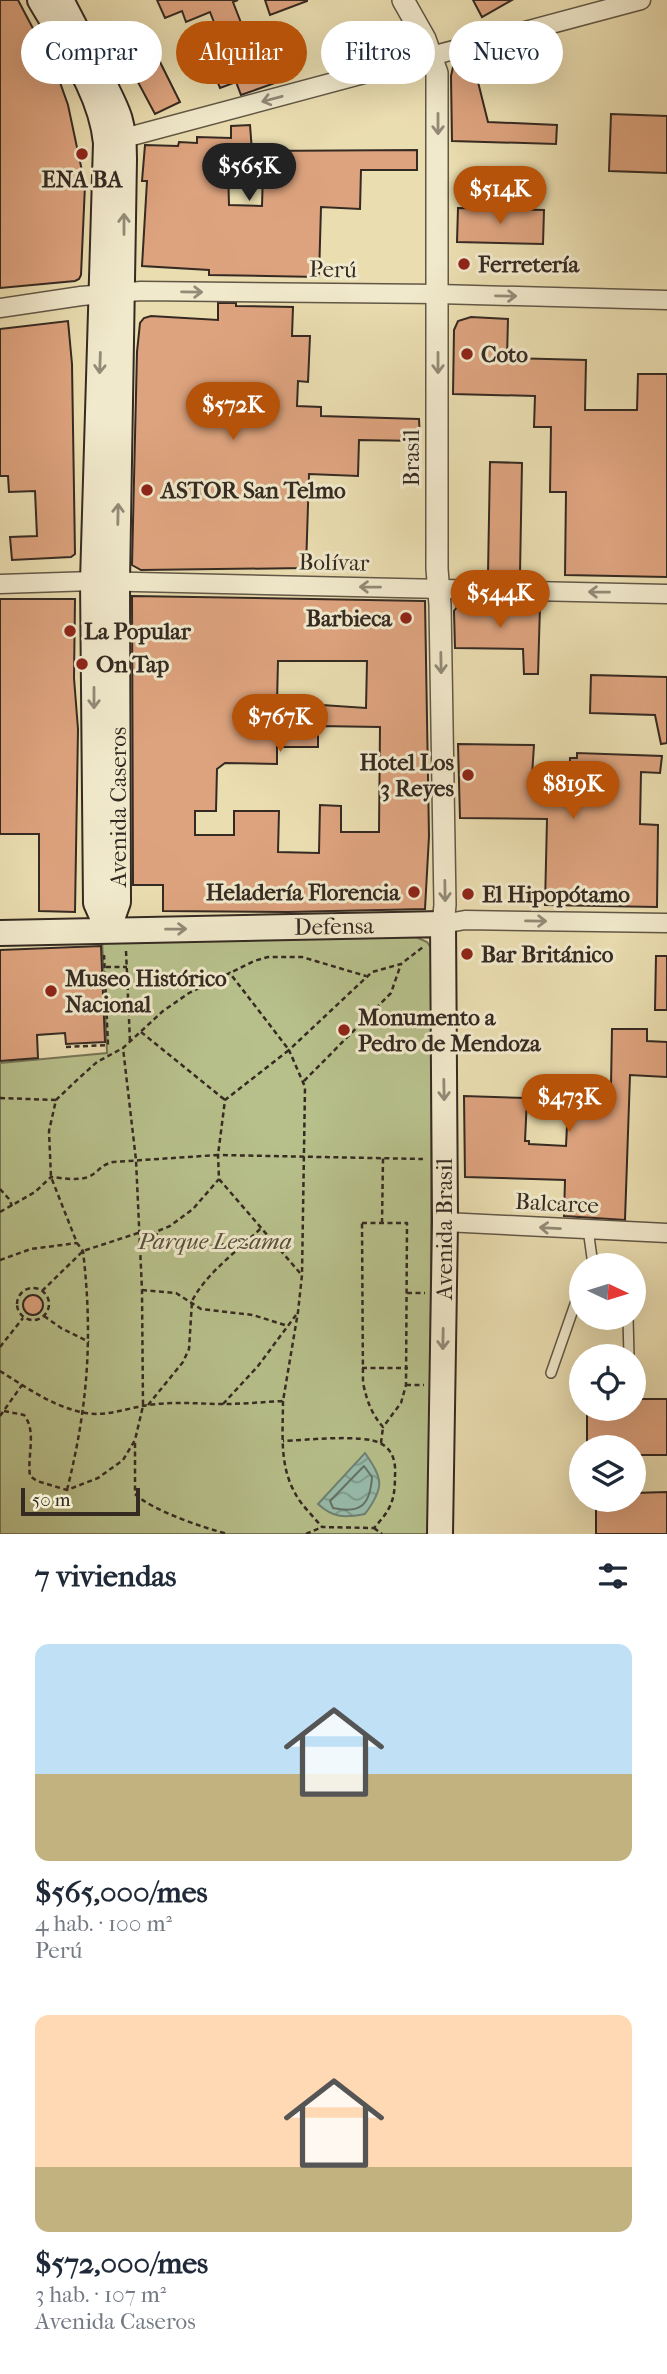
<!DOCTYPE html>
<html lang="es">
<meta charset="utf-8">
<style>
:root{--surface:#fff;--page:#f6f6f7;--text:#1f2937;--muted:#747a83;--accent:#b45309}
body{margin:0;font-family:"IM FELL French Canon",serif;background:var(--page);color:var(--text);height:100vh;display:flex;flex-direction:column;font-size:26px;white-space:nowrap}
*{box-sizing:border-box;margin:0}
p{font-size:23px;color:var(--muted)}
.icon{flex:none;width:38px;height:38px;fill:none;stroke:currentColor;stroke-width:2;stroke-linecap:round;stroke-linejoin:round}
.map{position:relative;height:1534px;overflow:hidden}
.details{display:flex;flex-direction:column;background:var(--surface);flex:1}
.details>*{flex:none}
.hud{position:absolute;left:21px;top:21px;width:626px;height:63px;display:flex;gap:14px}
.needle{width:46px;rotate:94deg}
.tools{position:absolute;left:569px;top:1253px;display:grid;gap:14px}
.tools a{display:grid;place-items:center;width:77px;height:77px;border-radius:50%;background:var(--surface);box-shadow:0 7px 28px #0002;font-size:35px}
.scale{position:absolute;left:21px;bottom:18px;width:119px;box-sizing:border-box;padding-left:7px;border:4px solid #352a22;border-top:0;font-size:19px;line-height:24px;white-space:nowrap;color:#352a22;-webkit-text-stroke:5px #f1e9cc;paint-order:stroke}
.price{position:absolute;translate:-50% -60px;padding:0 16px;border-radius:24px;background:var(--accent);color:#fff;font-size:23px;line-height:46px;filter:drop-shadow(0 2px 4px #0008)}
.price::after{content:'';position:absolute;left:50%;top:42px;width:21px;height:16px;margin-left:-10px;background:inherit;clip-path:polygon(0 0,100% 0,50% 100%)}
.price.selected{background:#222;color:#fff}
ul{padding:0;list-style:none}
li{display:grid;align-content:center;gap:14px;height:371px;padding:0 35px}
li span{display:grid;place-items:center;height:217px;border-radius:14px;color:#555}
li>.icon{margin-inline-start:auto}
span .icon{width:126px;height:126px;fill:#fffc;stroke-width:1}
li b{font-size:30px}
h2{display:flex;justify-content:space-between;align-items:center;height:84px;padding:0 35px;font-size:30px}
.chip{padding:0 24px;border-radius:32px;background:var(--surface);box-shadow:0 7px 28px #0002;font-size:24px;line-height:63px}
.chip.selected{background:var(--accent);color:#fff}
.map>svg:first-child{display:block}
.park{fill:#b7c08b;stroke:#767556;stroke-width:2}
.water{fill:url(#water-waves);stroke:#708274;stroke-width:2}
.lines{fill:none;stroke-linecap:round;stroke-linejoin:round}
.shore{stroke:#667366;stroke-width:2}
.building{fill:#dda37e;stroke:#352a22;stroke-width:2;fill-rule:evenodd}
.service-casing{stroke:#625746;stroke-width:12}
.minor-casing{stroke:#625746;stroke-width:21}
.tertiary-casing{stroke:#625746;stroke-width:24}
.secondary-casing{stroke:#352a22;stroke-width:28}
.path{stroke:#352a22;stroke-width:2.5;stroke-dasharray:5 3.5;stroke-linecap:butt}
.service{stroke:#f1e9cc;stroke-width:9}
.minor{stroke:#f1e9cc;stroke-width:18}
.tertiary{stroke:#f1e9cc;stroke-width:21}
.secondary{stroke:#f1e9cc;stroke-width:24}
.oneway{stroke:#938a77}
.poi-dot{fill:#8f2418;stroke:#f1e9cc;stroke-width:2.5}
.labels{text-anchor:middle;stroke-width:6;stroke-linejoin:round;paint-order:stroke}
.poi-label{font-size:23px;font-weight:bold;fill:#352a22;stroke:#f1e9cc;text-anchor:start}
.street-label{font-size:23px;fill:#352a22;stroke:#f1e9cc}
.park-label{font-size:23px;font-style:italic;fill:#56503c;stroke:#f1e9cc}
</style>
<div class="map">
<svg width="667" height="1534" viewBox="0 0 667 1534">
<defs>
<pattern id="water-waves" width="16" height="10" patternUnits="userSpaceOnUse" patternTransform="scale(1.75)"><rect width="16" height="10" fill="#98bcab"/><path d="M0 5q4-4 8 0t8 0" fill="none" stroke="#7d998b"/></pattern>
</defs>
<rect width="100%" height="100%" fill="#eaddb0"/>
<filter id="stains"><feTurbulence type="fractalNoise" baseFrequency=".00286" numOctaves="4"/><feColorMatrix values="0 0 0 0 .2 0 0 0 0 .09 0 0 0 0 .02 0 0 0 .5 -.17"/></filter>
<radialGradient id="worn" r=".72"><stop offset=".6" stop-color="#630" stop-opacity="0"/><stop offset="1" stop-color="#630" stop-opacity=".3"/></radialGradient>
<!-- park -->
<path class="park" d="M416,937L427,942L432,949L430,1534H0V1063L107,1053L102,938Z"/>
<!-- water -->
<path class="water" d="M365,1453C383,1479 385,1487 365,1514C345,1518 333,1518 318,1504Z"/>
<g class="lines">
<!-- shore -->
<path class="shore" d="M364,1466L372,1477C370,1505 361,1514 333,1508L330,1501Z"/>
</g>
<!-- building -->
<path class="building" d="M0,0H18L57,74L68,105L85,185L81,275L79,279L75,281L0,288Z
M157,0H238L233,2L252,51L277,42L289,73L276,77L278,82L241,95L236,82L220,88L202,45L220,38L210,12L186,22L182,11L165,18Z
M265,0H307V1L270,15Z
M473,0H512L482,17Z
M158,58L180,102L155,114L132,71Z
M473,62L488,122L557,125L556,144L452,141L451,76L453,67Z
M611,114L667,116V173L609,171Z
M250,125L252,151L417,150V170H361L360,209L321,207L319,277L209,275V270L142,266L147,181H142L145,145L178,146L179,142L197,143V137L231,138V126ZM228,170L263,172L262,206L229,205Z
M458,208L544,210L543,244L457,242Z
M218,303H236V306L293,307L292,336H310L308,382L298,381L297,406L321,407V416L419,419L420,441L359,440L358,476L309,474L306,568L141,570L132,565L137,352L140,323L144,318L151,316L218,320Z
M471,317L508,319L507,358L586,360L585,410H637L638,374H667V577L565,575L566,492H550L551,427H534L535,396L453,394L454,330L458,321Z
M68,321L72,364L75,554L71,557L12,560L10,537L37,536L35,491L9,492L8,476H0V329Z
M490,462L522,463L520,574H488Z
M132,596L425,601L429,836L425,909L288,912L163,911V885H133ZM278,661H367L366,708L277,702ZM318,726L380,727L379,832H341V806L320,805L319,853L278,852L279,811H234V835H195V811H216L217,769L225,763L277,764V747H318Z
M0,599H75L74,678L78,729L75,912L39,911V834H0Z
M460,603L540,606L538,674H524L523,649L455,648L454,611Z
M591,675L667,677V743L661,744L655,715L590,713Z
M458,744L534,745L531,791H569L570,758H577V753L662,756L660,773L641,772L640,824L658,825L657,907L545,905L547,819L460,818Z
M101,946L105,1042L66,1044L65,1033L37,1035L38,1058L0,1061V950Z
M656,956H667V1010H655Z
M612,1029H647V1041L667,1042V1077L630,1075L625,1220L564,1216L565,1180L465,1177L464,1096L527,1098L525,1141H529V1144L566,1146L569,1084L611,1086Z
M23 1305a10 10 0 1 1 20 0a10 10 0 1 1-20 0Z
M634,1399H667V1455H634V1447H587V1409H634Z
M667,1492V1534H596V1500H634V1493Z"/>
<g class="lines">
<!-- service casing -->
<g class="service-casing">
<path id="service" d="M588,1229L593,1265
M628,1318L629,1356
M551,1373L581,1287"/>
</g>
<!-- minor casing -->
<g class="minor-casing">
<path id="minor" d="M113,141L641,0
M0,308L81,296L141,291L438,294L667,300
M0,584L93,581L667,594
M443,924L465,920L667,923
M445,1222L667,1233"/>
</g>
<!-- tertiary casing -->
<g class="tertiary-casing">
<path id="tertiary" d="M403,0L425,39L437,73V569L440,605L445,905L443,924"/>
</g>
<!-- secondary casing -->
<g class="secondary-casing">
<path id="secondary" d="M40,0C66,45 101,91 106,143L93,581L96,903L108,930
M61,0L86,48
M102,80C119,113 124,122 124,159L117,582L118,902L108,930
M0,933L443,924L445,1222L440,1534"/>
</g>
<!-- path -->
<path class="path" d="M126,951L130,1042
M106,967H127
M141,1032L225,1100
M66,1047L108,1045L104,955
M304,1081L391,993L401,964
M0,1098L56,1100
M0,1189L9,1199L12,1206
M0,1212L35,1192L51,1177C62,1178 77,1181 88,1177C98,1173 100,1165 113,1162L218,1155L225,1100L289,1050L229,972
M362,1223H407L406,1385L401,1403L383,1427C371,1413 367,1401 363,1383Z
M382,1223L383,1158
M153,1233L172,1240L205,1247L246,1241
M0,1260L31,1249L77,1243
M300,1273L219,1179L218,1155L423,1159
M17 1304a16 16 0 1 1 32 0a16 16 0 1 1-32 0Z
M142,1290L176,1293L201,1309L253,1315L288,1326
M42,1291L83,1251L138,1233H153L170,1226L193,1209L219,1179
M407,1293H425
M44,1316L61,1328L89,1342
M0,1347L23,1318
M362,1368H408
M0,1371C24,1386 52,1406 81,1412C104,1418 126,1408 149,1405C174,1401 199,1404 224,1404C243,1404 263,1402 283,1401L298,1312L302,1275L305,1087L289,1050L372,972L401,964L423,947
M406,1385H424
M283,1401C283,1432 279,1465 295,1493C301,1505 313,1516 322,1527L374,1528C391,1509 395,1501 395,1475C396,1463 393,1449 380,1443C362,1434 306,1440 283,1441
M223,1404L258,1366L296,1315
M148,1405L183,1362L189,1349L192,1301C207,1272 239,1250 262,1227
M4,1411L24,1415C37,1431 27,1456 30,1476L37,1481L67,1490L98,1478L123,1460L135,1440L143,1406L142,1290L136,1160L123,1048
M0,1416L22,1385
M135,1443V1494C153,1511 204,1528 228,1534
M381,1443L383,1427
M67,1490C88,1406 93,1337 83,1251L77,1243L51,1177L49,1131L56,1100L78,1079L97,1062L123,1048L163,1011L189,993L254,961L268,957H302L366,976
M374,1528L382,1534
M306,1534L322,1527"/>
<!-- service -->
<use href="#service" class="service"/>
<!-- minor -->
<use href="#minor" class="minor"/>
<!-- tertiary -->
<use href="#tertiary" class="tertiary"/>
<!-- secondary -->
<use href="#secondary" class="secondary"/>
</g>
<!-- one-way arrows -->
<defs><path id="oneway-shaft" d="M-6 0H5M1.5-3L5.5 0L1.5 3" fill="none" stroke-width="1.6" stroke-linecap="round" stroke-linejoin="round" transform="scale(1.75)"/></defs>
<g class="oneway">
<use href="#oneway-shaft" transform="translate(272 99) rotate(165)"/>
<use href="#oneway-shaft" transform="translate(438 124) rotate(90)"/>
<use href="#oneway-shaft" transform="translate(124 224) rotate(-90)"/>
<use href="#oneway-shaft" transform="translate(192 292) rotate(1)"/>
<use href="#oneway-shaft" transform="translate(506 296) rotate(1)"/>
<use href="#oneway-shaft" transform="translate(100 363) rotate(92)"/>
<use href="#oneway-shaft" transform="translate(438 363) rotate(90)"/>
<use href="#oneway-shaft" transform="translate(118 514) rotate(-89)"/>
<use href="#oneway-shaft" transform="translate(370 587) rotate(-179)"/>
<use href="#oneway-shaft" transform="translate(599 592) rotate(-179)"/>
<use href="#oneway-shaft" transform="translate(441 663) rotate(89)"/>
<use href="#oneway-shaft" transform="translate(94 698) rotate(90)"/>
<use href="#oneway-shaft" transform="translate(445 891) rotate(89)"/>
<use href="#oneway-shaft" transform="translate(536 921) rotate(1)"/>
<use href="#oneway-shaft" transform="translate(176 929) rotate(-1)"/>
<use href="#oneway-shaft" transform="translate(444 1090) rotate(89)"/>
<use href="#oneway-shaft" transform="translate(550 1228) rotate(-177)"/>
<use href="#oneway-shaft" transform="translate(443 1339) rotate(91)"/>
</g>
<!-- markers -->
<g class="poi-dot">
<circle cx="82" cy="154" r="7"/>
<circle cx="464" cy="264" r="7"/>
<circle cx="467" cy="354" r="7"/>
<circle cx="147" cy="490" r="7"/>
<circle cx="406" cy="618" r="7"/>
<circle cx="70" cy="631" r="7"/>
<circle cx="82" cy="664" r="7"/>
<circle cx="468" cy="775" r="7"/>
<circle cx="414" cy="892" r="7"/>
<circle cx="468" cy="894" r="7"/>
<circle cx="467" cy="954" r="7"/>
<circle cx="51" cy="991" r="7"/>
<circle cx="344" cy="1030" r="7"/>
</g>
<g class="labels">
<!-- poi labels -->
<g class="poi-label">
<text x="82" y="187" text-anchor="middle">ENA BA</text>
<text x="478" y="272">Ferretería</text>
<text x="481" y="362">Coto</text>
<text x="161" y="498">ASTOR San Telmo</text>
<text x="392" y="626" text-anchor="end">Barbieca</text>
<text x="84" y="639">La Popular</text>
<text x="96" y="672">On Tap</text>
<text x="454" y="770" text-anchor="end">Hotel Los<tspan x="454" dy="26">3 Reyes</tspan></text>
<text x="400" y="900" text-anchor="end">Heladería Florencia</text>
<text x="482" y="902">El Hipopótamo</text>
<text x="481" y="962">Bar Británico</text>
<text x="65" y="986">Museo Histórico<tspan x="65" dy="26">Nacional</tspan></text>
<text x="358" y="1025">Monumento a<tspan x="358" dy="26">Pedro de Mendoza</tspan></text>
</g>
<!-- street labels -->
<g class="street-label">
<text transform="translate(333 269) rotate(1)" y="8">Perú</text>
<text transform="translate(411 458) rotate(-90)" y="8">Brasil</text>
<text transform="translate(334 562) rotate(1)" y="8">Bolívar</text>
<text transform="translate(118 807) rotate(-90)" y="8">Avenida Caseros</text>
<text transform="translate(334 926) rotate(-1)" y="8">Defensa</text>
<text transform="translate(557 1203) rotate(3)" y="8">Balcarce</text>
<text transform="translate(444 1229) rotate(-90)" y="8">Avenida Brasil</text>
</g>
<!-- park labels -->
<g class="park-label">
<text x="215" y="1249">Parque Lezama</text>
</g>
</g>
<rect width="100%" height="100%" filter="url(#stains)"/>
<rect width="100%" height="100%" fill="url(#worn)"/>
</svg>
<div class="tools">
<a><svg class="needle" viewBox="-14 -14 28 28"><path d="M0-13l5 13h-10z" fill="#e53935"/><path d="M0 13l5-13h-10z" fill="#747a83"/></svg></a>
<a><svg class="icon" aria-label="locate" viewBox="0 0 24 24"><circle cx="12" cy="12" r="6"/><path d="M12 2v4M12 18v4M2 12h4M18 12h4"/></svg></a>
<a><svg class="icon" aria-label="layers" viewBox="0 0 24 24"><path d="M12 4l9 5-9 5-9-5zM3 14l9 5 9-5"/></svg></a>
</div>
<div class="scale">50 m</div>
<b class="price selected" style="left:249px;top:203px">$565K</b>
<b class="price" style="left:500px;top:226px">$514K</b>
<b class="price" style="left:233px;top:442px">$572K</b>
<b class="price" style="left:500px;top:630px">$544K</b>
<b class="price" style="left:280px;top:754px">$767K</b>
<b class="price" style="left:573px;top:821px">$819K</b>
<b class="price" style="left:569px;top:1134px">$473K</b>
<div class="hud">
<a class="chip">Comprar</a>
<a class="chip selected">Alquilar</a>
<a class="chip">Filtros</a>
<a class="chip">Nuevo</a>
</div>
</div>
<section class="details">
<h2>7 viviendas<svg class="icon" aria-label="filters" viewBox="0 0 24 24"><path d="M4 7h16M4 17h16"/><circle cx="9" cy="7" r="2"/><circle cx="15" cy="17" r="2"/></svg></h2>
<ul>
<li><span style="background:linear-gradient(#bfe0f5 60%,#c2b280 0)"><svg class="icon" aria-label="home" viewBox="0 0 24 24"><path d="M3 11l9-7 9 7M6 9v11h12V9"/></svg></span><div><b>$565,000/mes</b><p>4 hab. · 100 m²</p><p>Perú</p></div></li>
<li><span style="background:linear-gradient(#ffd9b3 70%,#c2b280 0)"><svg class="icon" aria-label="home" viewBox="0 0 24 24"><path d="M3 11l9-7 9 7M6 9v11h12V9"/></svg></span><div><b>$572,000/mes</b><p>3 hab. · 107 m²</p><p>Avenida Caseros</p></div></li>
</ul>
</section>
